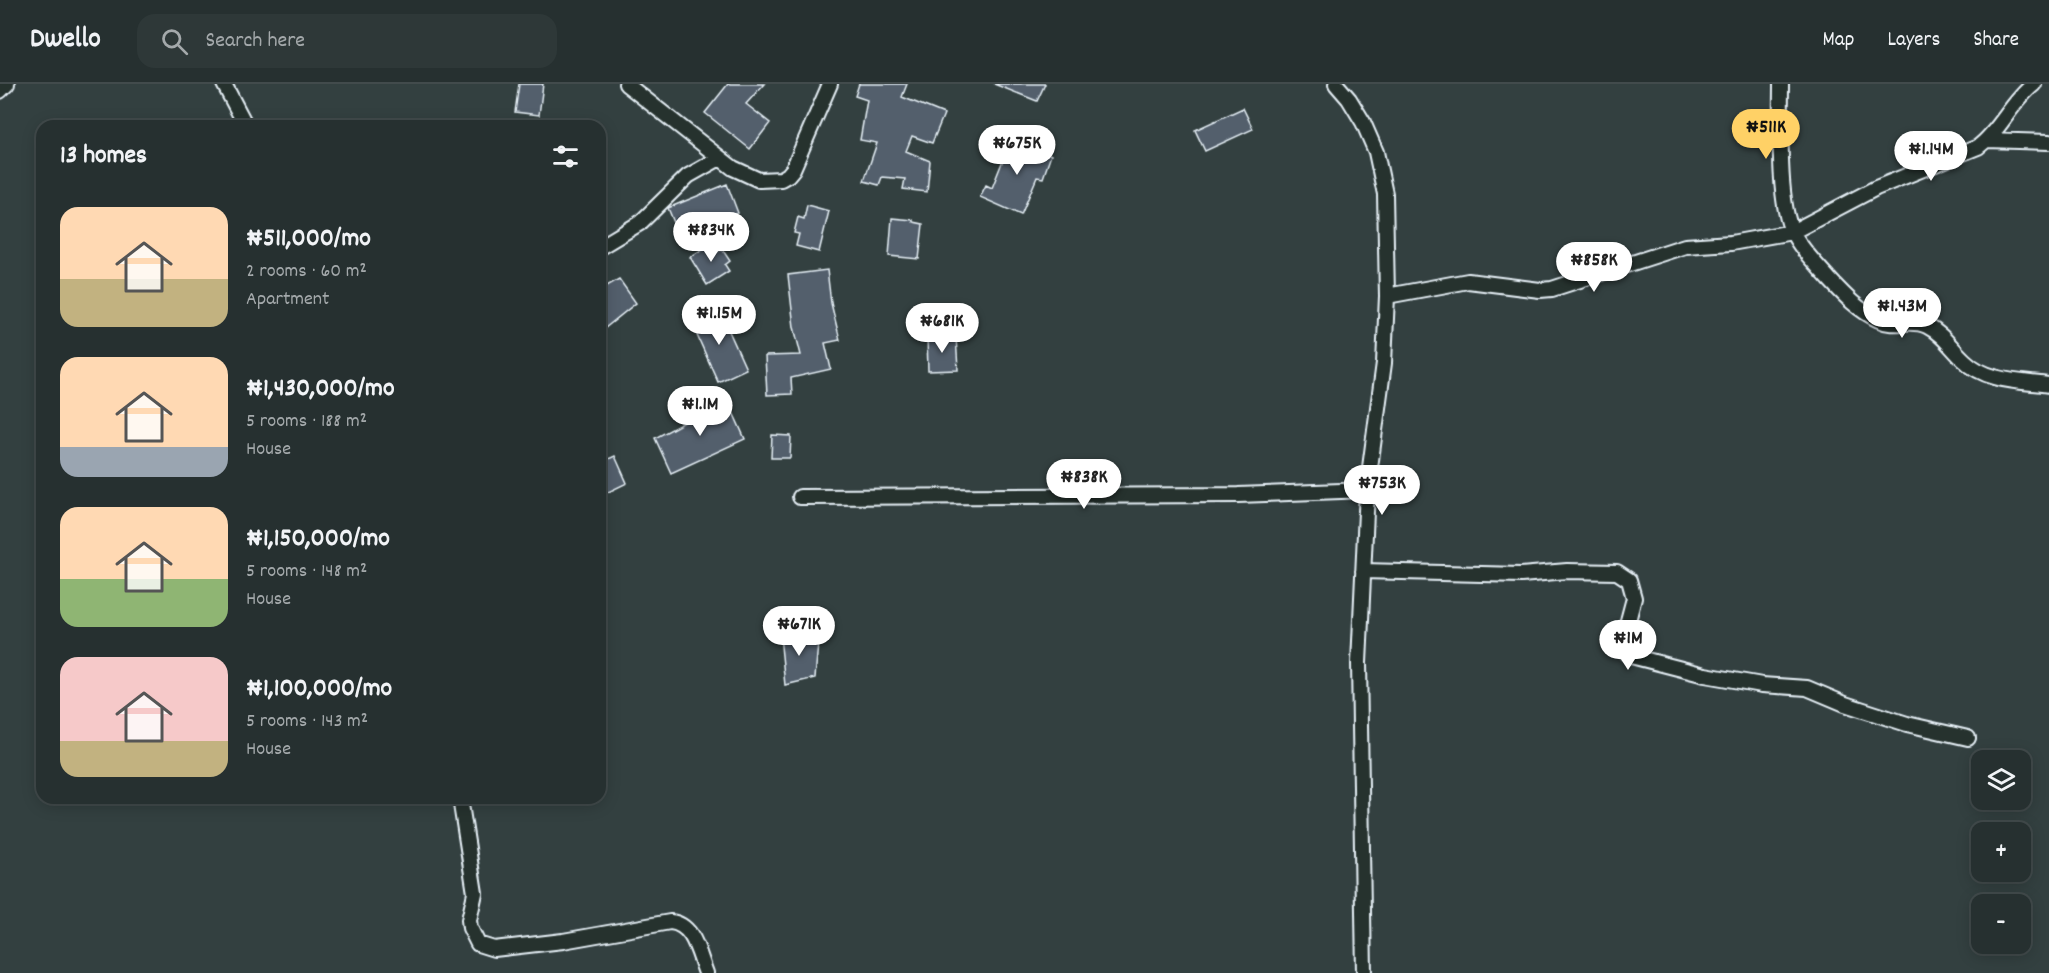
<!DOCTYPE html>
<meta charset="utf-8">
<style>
:root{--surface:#263030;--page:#2e3838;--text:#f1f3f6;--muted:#a4a9ab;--line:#424b4c;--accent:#ffd166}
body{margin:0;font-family:Dekko,sans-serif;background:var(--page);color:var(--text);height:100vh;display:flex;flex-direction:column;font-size:22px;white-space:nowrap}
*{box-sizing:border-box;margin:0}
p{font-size:20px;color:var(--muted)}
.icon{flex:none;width:33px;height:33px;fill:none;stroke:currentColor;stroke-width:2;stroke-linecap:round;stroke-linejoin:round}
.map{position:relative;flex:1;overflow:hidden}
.side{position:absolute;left:36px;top:36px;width:570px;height:684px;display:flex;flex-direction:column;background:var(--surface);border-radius:18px;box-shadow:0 3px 15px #0003,0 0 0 2px var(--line)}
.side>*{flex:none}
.fabs{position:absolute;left:1971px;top:666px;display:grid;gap:12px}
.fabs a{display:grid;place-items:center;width:60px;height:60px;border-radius:12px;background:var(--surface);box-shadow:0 3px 15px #0003,0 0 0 2px var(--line);font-size:30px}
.price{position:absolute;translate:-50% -51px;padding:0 14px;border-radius:21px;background:#fff;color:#222;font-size:20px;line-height:39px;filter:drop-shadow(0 2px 3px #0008)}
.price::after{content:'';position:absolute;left:50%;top:36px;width:18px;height:14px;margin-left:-9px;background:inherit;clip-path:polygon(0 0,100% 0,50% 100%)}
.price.active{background:var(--accent);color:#111}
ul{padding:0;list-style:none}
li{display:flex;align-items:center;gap:18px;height:150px;padding:0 24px}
li span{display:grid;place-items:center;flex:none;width:168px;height:120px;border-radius:18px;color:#555}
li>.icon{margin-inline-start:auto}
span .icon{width:72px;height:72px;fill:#fffc;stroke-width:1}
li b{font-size:26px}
h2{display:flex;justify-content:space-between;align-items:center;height:72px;padding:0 24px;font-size:26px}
header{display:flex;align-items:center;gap:36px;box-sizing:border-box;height:84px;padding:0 30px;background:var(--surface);border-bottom:2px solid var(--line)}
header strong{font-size:28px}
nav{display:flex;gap:33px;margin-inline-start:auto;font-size:21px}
.search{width:420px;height:54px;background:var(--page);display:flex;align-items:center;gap:15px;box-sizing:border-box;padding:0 21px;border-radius:18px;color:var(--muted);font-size:22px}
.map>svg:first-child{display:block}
.building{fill:#525f6c;stroke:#e8f1f8;stroke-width:1.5}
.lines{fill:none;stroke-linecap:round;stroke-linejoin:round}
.minor-casing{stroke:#e8f1f8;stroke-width:18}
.minor{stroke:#26332d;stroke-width:14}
</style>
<header>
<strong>Dwello</strong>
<div class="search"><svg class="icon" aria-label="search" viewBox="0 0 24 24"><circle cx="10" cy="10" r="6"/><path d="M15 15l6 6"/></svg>Search here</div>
<nav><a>Map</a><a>Layers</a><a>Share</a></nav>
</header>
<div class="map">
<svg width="2049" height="889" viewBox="0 0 2049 889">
<rect width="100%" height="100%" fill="#334040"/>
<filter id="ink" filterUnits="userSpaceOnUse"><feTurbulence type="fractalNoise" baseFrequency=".0167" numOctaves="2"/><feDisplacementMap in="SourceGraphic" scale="12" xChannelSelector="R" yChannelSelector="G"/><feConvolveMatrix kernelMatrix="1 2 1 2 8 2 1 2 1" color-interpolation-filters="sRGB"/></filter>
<g filter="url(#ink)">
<!-- building -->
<path class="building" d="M519,0H543L539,31L515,28Z
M728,0H764L746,20L770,39L750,65L705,29Z
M859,0H907L902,13L944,30L932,59L912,52L906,67L930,77L927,108L903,105L905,95L882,93L879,101L864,97L877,59L860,56L867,16L855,12Z
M994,0H1045L1037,17Z
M1243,24L1253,45L1205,67L1195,46Z
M1012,53L1051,71L1043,94L1037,93L1021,131L980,113L986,101L992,104Z
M727,100L738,129L680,153L668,124Z
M807,121L829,127L819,168L796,162L799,150L794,149L798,133L804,135Z
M892,134L913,136V138L923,140L919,175L889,172Z
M712,159L717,168L722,165L730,177L725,181L729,187L707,201L690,173Z
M827,186L831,219L840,256L825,259L831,285L791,294L792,310L767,311L765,272L801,271L794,243L788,191Z
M619,195L636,219L605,244L600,234V206Z
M720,227L746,285L718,298L692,240Z
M956,252L958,286L928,287L927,253Z
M727,315L745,355L671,389L655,354Z
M772,351L791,352L790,374H771Z
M615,372L627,399L600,412V379Z
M819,548L815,594L785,601L780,552Z"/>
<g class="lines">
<!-- minor casing -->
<g class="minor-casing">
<path id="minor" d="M224,0L246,42
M626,0L733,84L759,96L781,95L788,91L793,85L830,0
M1336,0L1349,15L1363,38L1376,68L1385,110L1387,212L1384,279L1367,406L1359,579L1364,889
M1781,0C1781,37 1777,118 1793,149C1802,167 1817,181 1830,196C1844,211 1859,227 1879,236C1895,244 1911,234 1927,242C1943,250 1951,264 1964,276C1986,298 2020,297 2049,301
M0,7L7,0
M1987,56L2049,58
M600,163L640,139L688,92L720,74
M1387,212L1468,197L1540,206L1552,205L1685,162L1731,159L1792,148L1876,104L1978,63C2000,47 2011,18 2034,0
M800,413L1238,411L1367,406
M1363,487L1521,491L1567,487L1617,488L1629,496L1634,514L1621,563L1631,572L1705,591L1762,601L1807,604L1845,620L1907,640L1968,654
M460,714L475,809L469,836L470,844L478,860L494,865L563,857L670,838C694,840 698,869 706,889"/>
</g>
<!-- minor -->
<use href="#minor" class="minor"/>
</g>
</g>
</svg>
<div class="fabs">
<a><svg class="icon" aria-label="layers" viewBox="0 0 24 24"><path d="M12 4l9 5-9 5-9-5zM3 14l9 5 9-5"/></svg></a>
<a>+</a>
<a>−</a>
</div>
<b class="price active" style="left:1766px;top:76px">₦511K</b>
<b class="price" style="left:1017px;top:92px">₦675K</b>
<b class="price" style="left:1931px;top:98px">₦1.14M</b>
<b class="price" style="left:711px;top:179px">₦834K</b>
<b class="price" style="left:1594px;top:209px">₦858K</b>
<b class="price" style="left:1902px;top:255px">₦1.43M</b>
<b class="price" style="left:719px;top:262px">₦1.15M</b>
<b class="price" style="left:942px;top:270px">₦681K</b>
<b class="price" style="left:700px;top:353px">₦1.1M</b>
<b class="price" style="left:1084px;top:426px">₦838K</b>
<b class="price" style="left:1382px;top:432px">₦753K</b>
<b class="price" style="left:799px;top:573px">₦671K</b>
<b class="price" style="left:1628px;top:587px">₦1M</b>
<section class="side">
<h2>13 homes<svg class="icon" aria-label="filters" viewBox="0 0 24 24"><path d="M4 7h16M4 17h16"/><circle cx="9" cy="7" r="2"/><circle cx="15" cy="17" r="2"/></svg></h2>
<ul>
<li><span style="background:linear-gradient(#ffd9b3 60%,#c2b280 0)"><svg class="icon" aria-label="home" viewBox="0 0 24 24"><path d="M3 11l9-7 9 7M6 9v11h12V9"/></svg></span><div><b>₦511,000/mo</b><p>2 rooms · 60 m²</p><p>Apartment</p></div></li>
<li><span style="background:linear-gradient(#ffd9b3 75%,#9aa5b1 0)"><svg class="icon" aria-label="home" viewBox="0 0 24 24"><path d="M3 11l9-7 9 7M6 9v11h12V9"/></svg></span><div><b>₦1,430,000/mo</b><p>5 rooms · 188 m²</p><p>House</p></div></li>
<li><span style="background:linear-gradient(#ffd9b3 60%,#8fb573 0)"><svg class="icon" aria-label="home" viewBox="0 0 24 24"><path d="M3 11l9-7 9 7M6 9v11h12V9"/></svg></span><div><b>₦1,150,000/mo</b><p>5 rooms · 148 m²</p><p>House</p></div></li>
<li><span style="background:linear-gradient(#f6c9c9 70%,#c2b280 0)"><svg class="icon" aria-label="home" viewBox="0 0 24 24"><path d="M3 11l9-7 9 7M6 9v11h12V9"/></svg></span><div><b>₦1,100,000/mo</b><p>5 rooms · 143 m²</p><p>House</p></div></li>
</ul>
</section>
</div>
